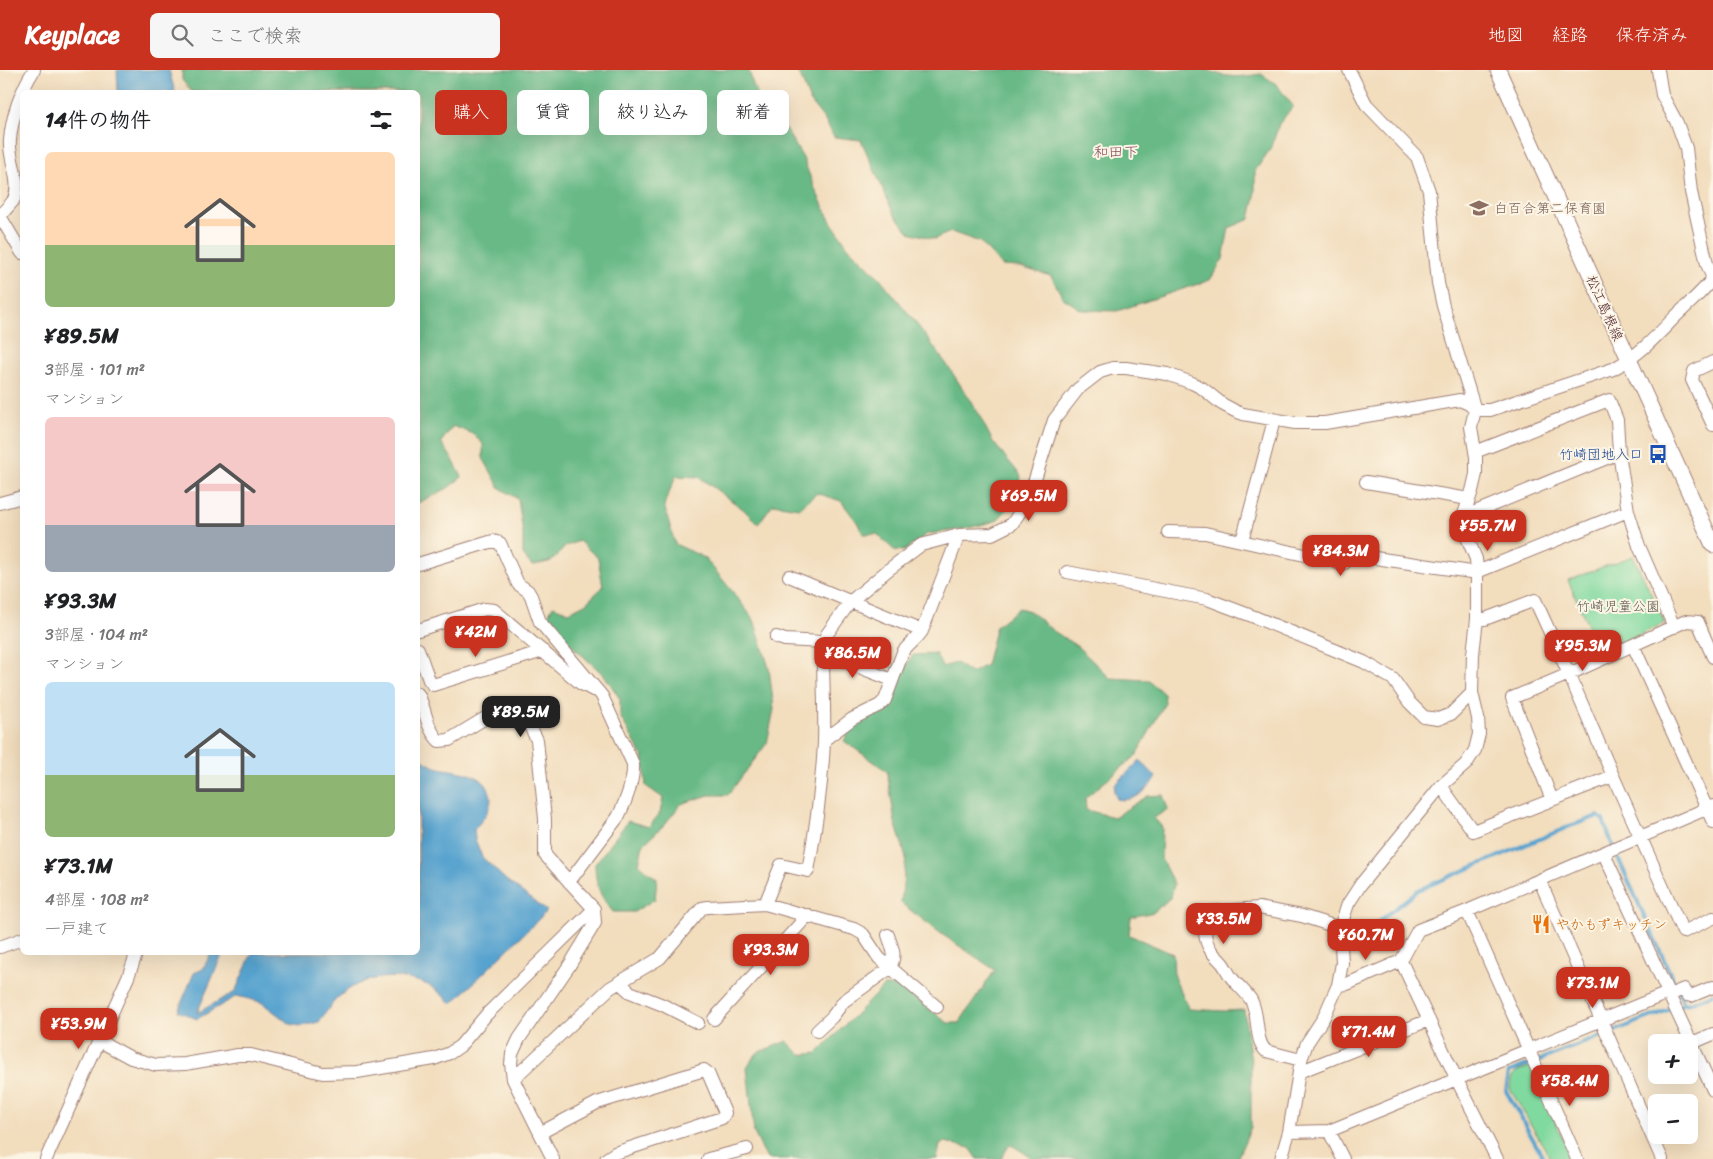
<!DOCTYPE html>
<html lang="ja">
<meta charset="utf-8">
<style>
:root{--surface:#fff;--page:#f6f6f6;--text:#202124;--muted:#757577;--accent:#c8321e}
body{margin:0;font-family:Sriracha,"Klee One",sans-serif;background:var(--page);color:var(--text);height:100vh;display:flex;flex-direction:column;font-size:19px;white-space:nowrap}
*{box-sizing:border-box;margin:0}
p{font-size:16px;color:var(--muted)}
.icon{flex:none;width:28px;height:28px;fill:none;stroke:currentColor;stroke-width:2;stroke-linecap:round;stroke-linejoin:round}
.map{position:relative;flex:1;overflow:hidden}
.sheet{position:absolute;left:20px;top:20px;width:400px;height:865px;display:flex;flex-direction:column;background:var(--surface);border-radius:8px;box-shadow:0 5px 20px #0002}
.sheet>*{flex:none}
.top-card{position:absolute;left:435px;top:20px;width:475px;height:45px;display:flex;gap:10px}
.tools{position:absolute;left:1648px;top:964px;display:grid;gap:10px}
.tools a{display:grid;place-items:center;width:50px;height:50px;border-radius:8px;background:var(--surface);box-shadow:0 5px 20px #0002;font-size:25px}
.price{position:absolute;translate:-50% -42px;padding:0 11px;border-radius:10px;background:var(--accent);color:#fff;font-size:16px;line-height:32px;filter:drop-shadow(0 1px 2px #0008)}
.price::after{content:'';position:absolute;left:50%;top:30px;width:15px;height:11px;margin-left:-8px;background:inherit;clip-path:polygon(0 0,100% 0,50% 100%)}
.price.active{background:#222;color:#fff}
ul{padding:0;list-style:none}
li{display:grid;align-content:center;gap:10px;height:265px;padding:0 25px}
li span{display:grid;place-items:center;height:155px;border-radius:8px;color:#555}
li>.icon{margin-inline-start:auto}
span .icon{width:90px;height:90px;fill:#fffc;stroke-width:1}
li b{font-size:21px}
h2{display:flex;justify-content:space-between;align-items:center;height:60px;padding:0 25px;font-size:21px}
.tag{padding:0 18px;border-radius:8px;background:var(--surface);box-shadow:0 5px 20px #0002;font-size:18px;line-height:45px}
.tag.active{background:var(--accent);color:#fff}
header{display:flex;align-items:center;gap:30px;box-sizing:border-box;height:70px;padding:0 25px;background:var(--accent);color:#fff}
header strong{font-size:24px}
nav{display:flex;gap:28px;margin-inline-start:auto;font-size:18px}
.search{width:350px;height:45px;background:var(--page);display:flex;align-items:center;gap:12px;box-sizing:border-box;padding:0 18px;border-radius:8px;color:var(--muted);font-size:19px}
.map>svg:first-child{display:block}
.green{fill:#80d99f;stroke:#657c65}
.forest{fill:#68b986;stroke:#596c58}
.water{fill:#56a3cf;stroke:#50617d}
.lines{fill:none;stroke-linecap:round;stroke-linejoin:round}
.stream{stroke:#56a3cf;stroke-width:4}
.minor-casing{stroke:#9e7e74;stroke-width:14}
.major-casing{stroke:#9e7e74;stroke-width:17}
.minor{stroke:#fff;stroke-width:12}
.major{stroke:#fff;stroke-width:15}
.labels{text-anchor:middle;stroke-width:4;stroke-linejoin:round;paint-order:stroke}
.education-label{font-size:14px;fill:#785e54;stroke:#fcf5e5;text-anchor:start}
.street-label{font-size:14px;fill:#4a1f2b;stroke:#fcf5e5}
.transit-label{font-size:14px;fill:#164399;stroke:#fcf5e5;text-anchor:end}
.park-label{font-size:14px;fill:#5a574e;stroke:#fcf5e5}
.food-label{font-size:14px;fill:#c56008;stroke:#fcf5e5;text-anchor:start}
.neighbourhood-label{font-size:15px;fill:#844f63;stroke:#fcf5e5}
</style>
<header>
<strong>Keyplace</strong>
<div class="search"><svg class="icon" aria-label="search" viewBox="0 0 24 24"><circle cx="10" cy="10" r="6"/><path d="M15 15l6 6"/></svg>ここで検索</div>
<nav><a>地図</a><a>経路</a><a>保存済み</a></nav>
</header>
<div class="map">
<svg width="1713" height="1089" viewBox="0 0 1713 1089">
<rect width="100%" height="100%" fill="#fcf5e5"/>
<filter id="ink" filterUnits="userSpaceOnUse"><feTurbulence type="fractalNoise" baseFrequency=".02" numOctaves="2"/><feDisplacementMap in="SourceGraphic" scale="10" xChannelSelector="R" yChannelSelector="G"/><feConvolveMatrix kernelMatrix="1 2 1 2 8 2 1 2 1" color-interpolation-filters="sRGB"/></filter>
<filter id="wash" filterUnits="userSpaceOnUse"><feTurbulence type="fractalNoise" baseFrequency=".0096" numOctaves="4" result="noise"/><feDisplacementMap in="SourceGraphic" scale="20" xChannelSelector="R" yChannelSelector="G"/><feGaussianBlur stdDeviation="1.12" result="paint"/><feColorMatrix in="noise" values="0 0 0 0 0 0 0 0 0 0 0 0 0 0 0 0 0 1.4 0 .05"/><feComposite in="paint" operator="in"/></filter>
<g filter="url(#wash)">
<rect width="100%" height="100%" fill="#f2ddbd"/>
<!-- green -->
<path class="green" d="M1633,486L1665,553L1600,583L1568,510Z
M1530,997L1572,1089H1551L1510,1019C1511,1002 1514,1002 1530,997Z"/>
<!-- forest -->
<path class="forest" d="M182,0H749L753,15L764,38L783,55L803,88L814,117L830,150L848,177L879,207L913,249L948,296L977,341L993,372L1021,406L1016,431L996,451L964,459L927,464L904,481L894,480L877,464H863L857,452L841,431L817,423L799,438L773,434L758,454L743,439L699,407L676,406L664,435L675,474L705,488L732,521L754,550L769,598L774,639L767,673L728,725H709L681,734L665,754L643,775L639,794L657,809L655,829L634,842H613C599,825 596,816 595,794L628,751L649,757L660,743L663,728L646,716L643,687L620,646V629L605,606L553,559L547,547L553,536L569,542L585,534L603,517L598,488L579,471L566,476L552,491L532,496L523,485V463L518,429L500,418L483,388V374L473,364L453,356L441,372L453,390L462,407L448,418L418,433V22H192L182,10Z
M794,0H1208C1226,9 1242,7 1261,4L1276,14L1293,36L1279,54L1271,78L1255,101V126L1250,149L1229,158L1223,189L1210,210L1117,241L1082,240L1063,228L1051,206L1020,197L1002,196L980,172L951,162L934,169L909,162L894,144L861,70L834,67L824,49L810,31L800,5Z
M1019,538L1030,541L1052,560L1078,577L1110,608L1148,610L1164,624L1165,633L1136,686L1085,728L1086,740L1114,747L1148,726L1163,725L1168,739L1154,748L1162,757L1161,789L1174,814L1171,827L1154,842L1131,847L1129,865L1173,884L1174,907L1189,939L1224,941L1244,940L1251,992V1057L1237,1089H1029L1031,1087L1010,1074L1001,1089H978L970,1078L945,1072L940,1075L937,1089H767L754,1063L747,997L757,983L787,971L801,985L817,983L884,916H899L948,953H959L995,900L943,865L901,833L906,787L895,752L887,701L844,671L855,650L892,637L893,618L913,585L936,584L942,597L956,593L971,603L986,595L996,556Z"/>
<!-- water -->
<path class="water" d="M117,0H169L175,22H118Z
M418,683C432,709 474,692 488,718C497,735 483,748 474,760L475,769L482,787L506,810L547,841L452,934C445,928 437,919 428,915C399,903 366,904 341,925C332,932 326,943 319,952L301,956L290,954L261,932L237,926L197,949L178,941L194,903L203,899L211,883H223L197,943L235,922L252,883L418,882Z
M1140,690L1156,707C1147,721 1134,733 1117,729L1114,722L1115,715Z"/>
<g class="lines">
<!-- stream -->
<path class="stream" d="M1343,876L1348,871L1372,857L1418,820L1573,755L1598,746L1603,750L1614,779L1684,934L1509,1002L1506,1021L1544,1089
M1684,934L1690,933L1713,924"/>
</g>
</g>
<g filter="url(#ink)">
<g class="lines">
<!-- minor casing -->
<g class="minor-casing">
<path id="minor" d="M1658,0L1662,25L1677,53L1686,78L1691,122L1707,194L1713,209
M0,146C4,141 9,136 13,131C23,113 8,89 10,70C12,46 21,20 34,0
M0,146L22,183
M1713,292L1694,301L1692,310L1713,355
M1475,382L1609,330L1617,350L1619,383L1628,441L1639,476L1674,557
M1366,412L1469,429
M0,433L22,427
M1463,447L1619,383
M1168,462L1205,463L1323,489L1338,482
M1242,471L1274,350
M1335 488a6 6 0 1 1 12 0a6 6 0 1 1-12 0Z
M1375,488L1471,502H1477L1628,441
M418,494L493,471L500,473L518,514L528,521L531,526L540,552L602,626L633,694C634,712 626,731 618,747L569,812
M1067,502L1207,529L1252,546L1364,592L1393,609L1409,632L1424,647L1438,649L1451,644L1472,623
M789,506L922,561
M1477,549H1485L1535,530L1569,604L1512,628L1552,730
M418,560L485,539L494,540L580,613L593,620
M776,567L785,570L823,572
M1633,575L1713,752
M418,579L429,610L433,615L543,581
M823,583L892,610
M1713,587L1698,552L1686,551L1569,604L1613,706L1683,862L1713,848
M418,624C426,640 426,658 439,671L449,670L492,644L502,641L512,642L522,647L530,656L537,670L545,749V785L594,839L595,853L569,896L519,969L512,984L511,994L513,1009L553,1089
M824,670L852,649L880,635L885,630L903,582C909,574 917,569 922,561L959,465
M1441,716L1473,761L1613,706
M1604,784L1713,1020
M1540,811L1662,1089
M765,834L781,795L808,801C816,758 822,715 824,672C825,642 823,613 823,583V572L827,564L851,531L888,500L921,475L959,465L992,464L1012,454L1029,428L1054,350L1078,319L1100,302L1113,298H1126L1167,304L1192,313L1202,318L1222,334L1235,341L1243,344L1295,353H1325L1460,330L1469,334L1475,340H1490L1613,299C1638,286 1656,267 1675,247C1688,234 1702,223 1713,208
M1467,841L1418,860L1401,891L1457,1010L1497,1089
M0,877L22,869
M619,912L630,922L663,935L698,953
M1338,915L1347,914L1401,891
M1669,925L1684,919L1687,925L1691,926L1713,917
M714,949L808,845
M817,961L832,947L844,931L890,898C897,884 892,878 888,865
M98,970L131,988L156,995L185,994L238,985H251L323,1003L357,1002L434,989L450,983L460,976L487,944L594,839
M1692,973L1713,964
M1301,990L1266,981C1254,970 1260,946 1251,930C1246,922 1237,915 1231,907C1228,903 1226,898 1223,894C1220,890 1215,886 1212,882C1203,870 1204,855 1209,842L1259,838L1302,846L1340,858
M1299,1002L1429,950
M513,1009L610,918L660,888L702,838L708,837L765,834L854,859L863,864L879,888L937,937
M1329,1061L1343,1089
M1289,1062L1329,1061L1668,923
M540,1063L597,1033L704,1000L708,1003L725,1043L722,1048L615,1083L606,1089
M46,1089L128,907L137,882
M708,1089L747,1079
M1281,1089L1289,1062L1301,990L1307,973L1324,947L1338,915L1342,893L1340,858L1348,834L1361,814L1441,716L1466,694L1475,680L1479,664L1478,648L1472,623L1473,584L1477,549V502L1476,489L1462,455L1463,447L1472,421L1476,404V387L1471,357L1475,340L1443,236L1438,213L1429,121L1417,87L1366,34L1349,0
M1577,1089L1467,841L1713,736"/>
</g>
<!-- major casing -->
<g class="major-casing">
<path id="major" d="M1498,0L1713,475"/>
</g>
<!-- minor -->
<use href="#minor" class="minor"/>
<!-- major -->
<use href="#major" class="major"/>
</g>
</g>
<!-- icons -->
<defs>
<g id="school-bare" transform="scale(1.5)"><path d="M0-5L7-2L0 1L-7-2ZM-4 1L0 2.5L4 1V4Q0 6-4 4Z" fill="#8d6e63" stroke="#fcf5e5" stroke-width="2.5" paint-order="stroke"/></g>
<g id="bus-bare" transform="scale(1.5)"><path d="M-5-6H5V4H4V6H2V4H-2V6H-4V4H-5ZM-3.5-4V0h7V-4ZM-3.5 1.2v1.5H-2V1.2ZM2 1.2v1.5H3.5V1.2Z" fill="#1a4fb4" stroke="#fcf5e5" stroke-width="2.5" paint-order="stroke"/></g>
<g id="restaurant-bare" transform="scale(1.5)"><path d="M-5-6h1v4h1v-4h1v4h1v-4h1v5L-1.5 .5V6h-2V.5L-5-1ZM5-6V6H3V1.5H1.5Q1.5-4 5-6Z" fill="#e8710a" stroke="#fcf5e5" stroke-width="2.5" paint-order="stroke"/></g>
</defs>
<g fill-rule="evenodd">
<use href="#school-bare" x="1479" y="138"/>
<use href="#bus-bare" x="1658" y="384"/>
<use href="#restaurant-bare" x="1541" y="854"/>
</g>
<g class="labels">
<!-- education labels -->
<g class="education-label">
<text x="1494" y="143">白百合第二保育園</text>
</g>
<!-- street labels -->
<g class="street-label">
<text transform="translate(1605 238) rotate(66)" y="5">松江島根線</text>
</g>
<!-- transit labels -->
<g class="transit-label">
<text x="1643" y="389">竹崎団地入口</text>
</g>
<!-- park labels -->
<g class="park-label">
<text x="1618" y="541">竹崎児童公園</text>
</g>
<!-- food labels -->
<g class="food-label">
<text x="1556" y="859">やかもずキッチン</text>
</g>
<!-- neighbourhood labels -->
<g class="neighbourhood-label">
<text x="1116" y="87">和田下</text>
</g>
</g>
</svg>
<div class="tools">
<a>+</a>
<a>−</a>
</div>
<b class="price" style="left:1029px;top:452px">¥69.5M</b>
<b class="price" style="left:1488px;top:482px">¥55.7M</b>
<b class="price" style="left:1341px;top:507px">¥84.3M</b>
<b class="price" style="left:476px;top:588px">¥42M</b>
<b class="price" style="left:1583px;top:602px">¥95.3M</b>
<b class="price" style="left:853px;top:609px">¥86.5M</b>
<b class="price active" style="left:521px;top:668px">¥89.5M</b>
<b class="price" style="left:1224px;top:875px">¥33.5M</b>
<b class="price" style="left:1366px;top:891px">¥60.7M</b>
<b class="price" style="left:771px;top:906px">¥93.3M</b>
<b class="price" style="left:1593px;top:939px">¥73.1M</b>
<b class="price" style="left:79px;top:980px">¥53.9M</b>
<b class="price" style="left:1369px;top:988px">¥71.4M</b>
<b class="price" style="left:1570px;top:1037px">¥58.4M</b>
<div class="top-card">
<a class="tag active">購入</a>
<a class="tag">賃貸</a>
<a class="tag">絞り込み</a>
<a class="tag">新着</a>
</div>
<section class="sheet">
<h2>14件の物件<svg class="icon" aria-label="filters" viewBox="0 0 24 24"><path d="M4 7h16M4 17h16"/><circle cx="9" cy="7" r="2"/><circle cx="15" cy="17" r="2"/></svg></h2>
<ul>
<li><span style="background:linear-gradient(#ffd9b3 60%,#8fb573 0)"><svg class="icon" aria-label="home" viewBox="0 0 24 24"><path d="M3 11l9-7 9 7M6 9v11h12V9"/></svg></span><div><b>¥89.5M</b><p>3部屋 · 101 m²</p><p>マンション</p></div></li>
<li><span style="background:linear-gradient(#f6c9c9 70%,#9aa5b1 0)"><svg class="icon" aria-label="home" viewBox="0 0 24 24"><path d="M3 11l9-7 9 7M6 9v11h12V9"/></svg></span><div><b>¥93.3M</b><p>3部屋 · 104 m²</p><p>マンション</p></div></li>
<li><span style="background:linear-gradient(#bfe0f5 60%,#8fb573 0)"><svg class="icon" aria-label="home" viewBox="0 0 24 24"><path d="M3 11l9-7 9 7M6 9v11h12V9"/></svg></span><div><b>¥73.1M</b><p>4部屋 · 108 m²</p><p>一戸建て</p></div></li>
</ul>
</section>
</div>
